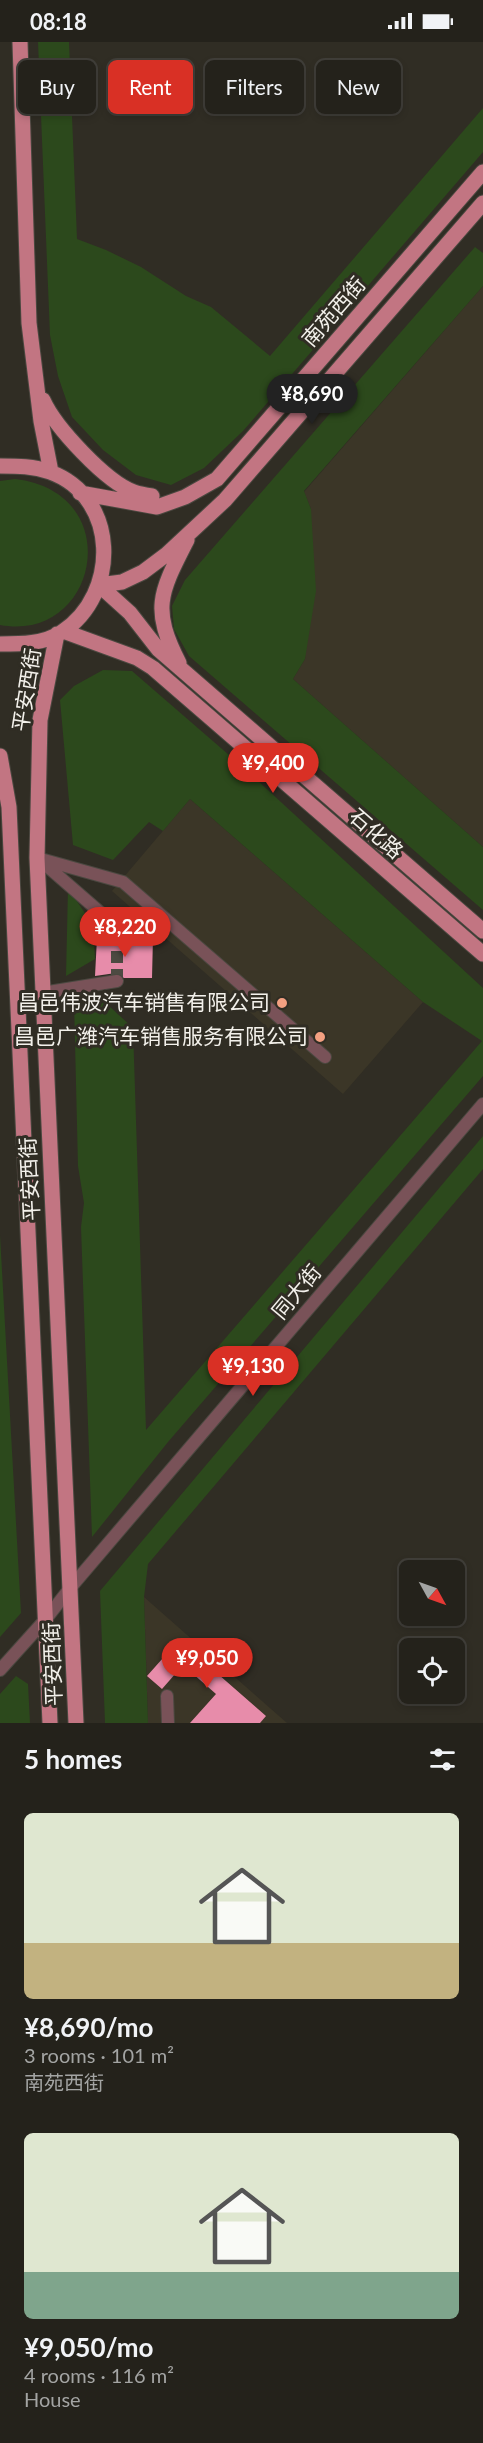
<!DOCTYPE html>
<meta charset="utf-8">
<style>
:root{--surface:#24221b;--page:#302f28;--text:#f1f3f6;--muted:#a3a4a3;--line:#413f3a;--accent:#d93025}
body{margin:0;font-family:Lato,"Noto Sans SC",sans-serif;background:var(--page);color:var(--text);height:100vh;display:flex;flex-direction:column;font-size:22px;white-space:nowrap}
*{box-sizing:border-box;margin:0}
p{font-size:20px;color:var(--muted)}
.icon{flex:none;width:33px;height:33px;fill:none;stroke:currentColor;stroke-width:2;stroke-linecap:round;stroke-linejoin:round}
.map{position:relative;height:1681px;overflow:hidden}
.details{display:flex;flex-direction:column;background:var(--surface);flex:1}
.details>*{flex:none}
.top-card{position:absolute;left:18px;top:18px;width:447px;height:54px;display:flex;gap:12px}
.needle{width:39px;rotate:130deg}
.buttons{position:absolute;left:399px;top:1518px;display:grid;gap:12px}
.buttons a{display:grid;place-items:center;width:66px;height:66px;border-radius:9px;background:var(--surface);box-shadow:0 3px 9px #0003,0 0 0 2px var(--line);font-size:30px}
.price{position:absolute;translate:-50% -51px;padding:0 14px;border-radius:21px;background:var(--accent);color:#fff;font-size:20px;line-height:39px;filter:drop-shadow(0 2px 3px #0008)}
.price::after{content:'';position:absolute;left:50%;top:36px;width:18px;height:14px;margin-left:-9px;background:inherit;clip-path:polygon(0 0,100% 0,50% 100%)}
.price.active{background:#222;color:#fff}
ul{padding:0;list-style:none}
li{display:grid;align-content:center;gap:12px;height:318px;padding:0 24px}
li span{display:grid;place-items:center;height:186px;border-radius:9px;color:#555}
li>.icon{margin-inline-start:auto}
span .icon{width:108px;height:108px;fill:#fffc;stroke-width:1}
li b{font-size:26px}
h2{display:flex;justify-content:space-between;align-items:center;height:72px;padding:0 24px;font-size:26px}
.tag{padding:0 21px;border-radius:9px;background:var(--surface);box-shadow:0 3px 9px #0003,0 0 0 2px var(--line);font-size:21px;line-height:54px}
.tag.active{background:var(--accent);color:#fff}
.status{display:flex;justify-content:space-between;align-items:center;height:42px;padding:0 30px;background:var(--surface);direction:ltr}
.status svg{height:16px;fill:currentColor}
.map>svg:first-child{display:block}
.built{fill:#3b3627}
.green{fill:#2c491c}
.building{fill:#e78caa}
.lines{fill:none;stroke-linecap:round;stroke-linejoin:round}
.minor-tunnel{stroke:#4d4a42;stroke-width:12;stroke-dasharray:12 6;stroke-linecap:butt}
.minor-casing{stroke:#4b4840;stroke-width:14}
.major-casing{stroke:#4b4840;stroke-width:17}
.minor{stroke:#795258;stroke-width:12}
.major{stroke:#c27582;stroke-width:15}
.poi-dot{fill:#f3a081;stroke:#302d24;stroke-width:2}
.labels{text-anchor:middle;stroke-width:6;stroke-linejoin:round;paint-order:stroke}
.street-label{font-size:21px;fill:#f3f1eb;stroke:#302d24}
.poi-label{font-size:21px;fill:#f3f1eb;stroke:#302d24;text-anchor:end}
</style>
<div class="status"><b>08:18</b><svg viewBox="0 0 49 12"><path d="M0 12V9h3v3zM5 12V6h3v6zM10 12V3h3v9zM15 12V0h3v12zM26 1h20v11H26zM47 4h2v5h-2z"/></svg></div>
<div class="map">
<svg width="483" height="1681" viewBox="0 0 483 1681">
<rect width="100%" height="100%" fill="#302d24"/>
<!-- built -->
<path class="built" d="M483,244V805L293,637L305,617L311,467L304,450Z
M190,757L423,960L343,1052L112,849Z
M144,1555L271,1667L287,1681H148Z"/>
<!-- green -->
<path class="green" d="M38,0H69L77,197L106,208L141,225L186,254L211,265L270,314L483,66V110L243,389L204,426L171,443L136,433L103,408L72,375L58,334L50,293Z
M475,205L483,211V244L304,449L311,467L316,549L305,617L293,637L483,805V868L189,614L174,587L172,564L185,538Z
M15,437C128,450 99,601 0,583V439Z
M103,628L132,629L244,726L483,946V1034L168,1400L92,1495L81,1185L84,1161L78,1124L74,958L95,951L133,986L146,1388L482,999L423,960L190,757L163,789L149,780L113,818L73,803L60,658L74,644Z
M68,846L93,883L95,917L66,934Z
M483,1094V1127L148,1522L144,1555L148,1681H105L100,1549Z
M0,1193L21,1571L0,1595Z
M16,1634L28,1642L30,1681H0V1652Z"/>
<!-- building -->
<path class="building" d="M141,895H153L152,936H124L116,931L95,934L97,896H109L112,902L118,903L124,900L125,896Z
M179,1598L266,1674L260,1681H190L216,1652L183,1623L162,1647L147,1634Z"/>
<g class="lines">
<!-- minor-tunnel -->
<path class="minor-tunnel" d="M117,939V895"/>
<!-- minor casing -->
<g class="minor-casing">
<path id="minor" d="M37,816L123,840L325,1015
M40,818L117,885V895
M42,951L117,939
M0,1628L45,1578L71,1545L483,1062
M167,1654L168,1681"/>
</g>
<!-- major casing -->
<g class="major-casing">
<path id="major" d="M20,0L29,281L41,379L51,430
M43,358C55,385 106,440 134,450C140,452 146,453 152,454
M0,424C18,424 33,424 50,430C119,455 120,552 62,590C44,602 21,602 0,602
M80,451L157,465L185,455L217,437L483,130
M99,543L122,540L143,530L167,512L225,458L483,161
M99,543L130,571L158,607L483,889
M63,589L137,616L153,626L483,912
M57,592L40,678L37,816L76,1681
M179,621C151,566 160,551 187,498
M0,714L9,765L50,1681"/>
</g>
<!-- minor -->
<use href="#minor" class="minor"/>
<!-- major -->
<use href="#major" class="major"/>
</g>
<!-- markers -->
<g class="poi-dot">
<circle cx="282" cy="961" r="6"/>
<circle cx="320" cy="995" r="6"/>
</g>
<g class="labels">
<!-- street labels -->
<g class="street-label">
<text transform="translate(334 270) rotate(-49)" y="7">南苑西街</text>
<text transform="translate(27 648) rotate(-81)" y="7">平安西街</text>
<text transform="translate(376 792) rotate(41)" y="7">石化路</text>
<text transform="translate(30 1137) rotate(-93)" y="7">平安西街</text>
<text transform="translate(297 1250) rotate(-50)" y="7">同大街</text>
<text transform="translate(53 1622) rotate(-92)" y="7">平安西街</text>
</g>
<!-- poi labels -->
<g class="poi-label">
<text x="270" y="968">昌邑伟波汽车销售有限公司</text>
<text x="308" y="1002">昌邑广潍汽车销售服务有限公司</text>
</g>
</g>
</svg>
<div class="buttons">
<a><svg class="needle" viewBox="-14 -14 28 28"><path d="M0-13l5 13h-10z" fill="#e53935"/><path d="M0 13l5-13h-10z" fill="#a3a4a3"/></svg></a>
<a><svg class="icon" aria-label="locate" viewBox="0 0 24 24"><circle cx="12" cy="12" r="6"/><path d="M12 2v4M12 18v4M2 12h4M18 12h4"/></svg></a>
</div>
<b class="price active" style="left:312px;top:383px">¥8,690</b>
<b class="price" style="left:273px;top:752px">¥9,400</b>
<b class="price" style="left:125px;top:916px">¥8,220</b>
<b class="price" style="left:253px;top:1355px">¥9,130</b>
<b class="price" style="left:207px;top:1647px">¥9,050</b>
<div class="top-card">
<a class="tag">Buy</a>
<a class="tag active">Rent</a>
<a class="tag">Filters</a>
<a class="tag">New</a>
</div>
</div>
<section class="details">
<h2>5 homes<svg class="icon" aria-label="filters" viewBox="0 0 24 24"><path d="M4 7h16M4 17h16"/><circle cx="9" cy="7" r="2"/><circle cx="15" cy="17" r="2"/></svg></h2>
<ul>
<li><span style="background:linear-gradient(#dfe7d0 70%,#c2b280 0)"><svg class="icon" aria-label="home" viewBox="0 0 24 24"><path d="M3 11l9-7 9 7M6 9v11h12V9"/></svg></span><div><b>¥8,690/mo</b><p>3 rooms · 101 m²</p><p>南苑西街</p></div></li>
<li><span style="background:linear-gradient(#dfe7d0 75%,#7fa58c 0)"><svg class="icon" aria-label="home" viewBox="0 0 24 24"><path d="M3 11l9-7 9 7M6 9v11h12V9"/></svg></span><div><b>¥9,050/mo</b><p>4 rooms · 116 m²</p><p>House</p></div></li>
</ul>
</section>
